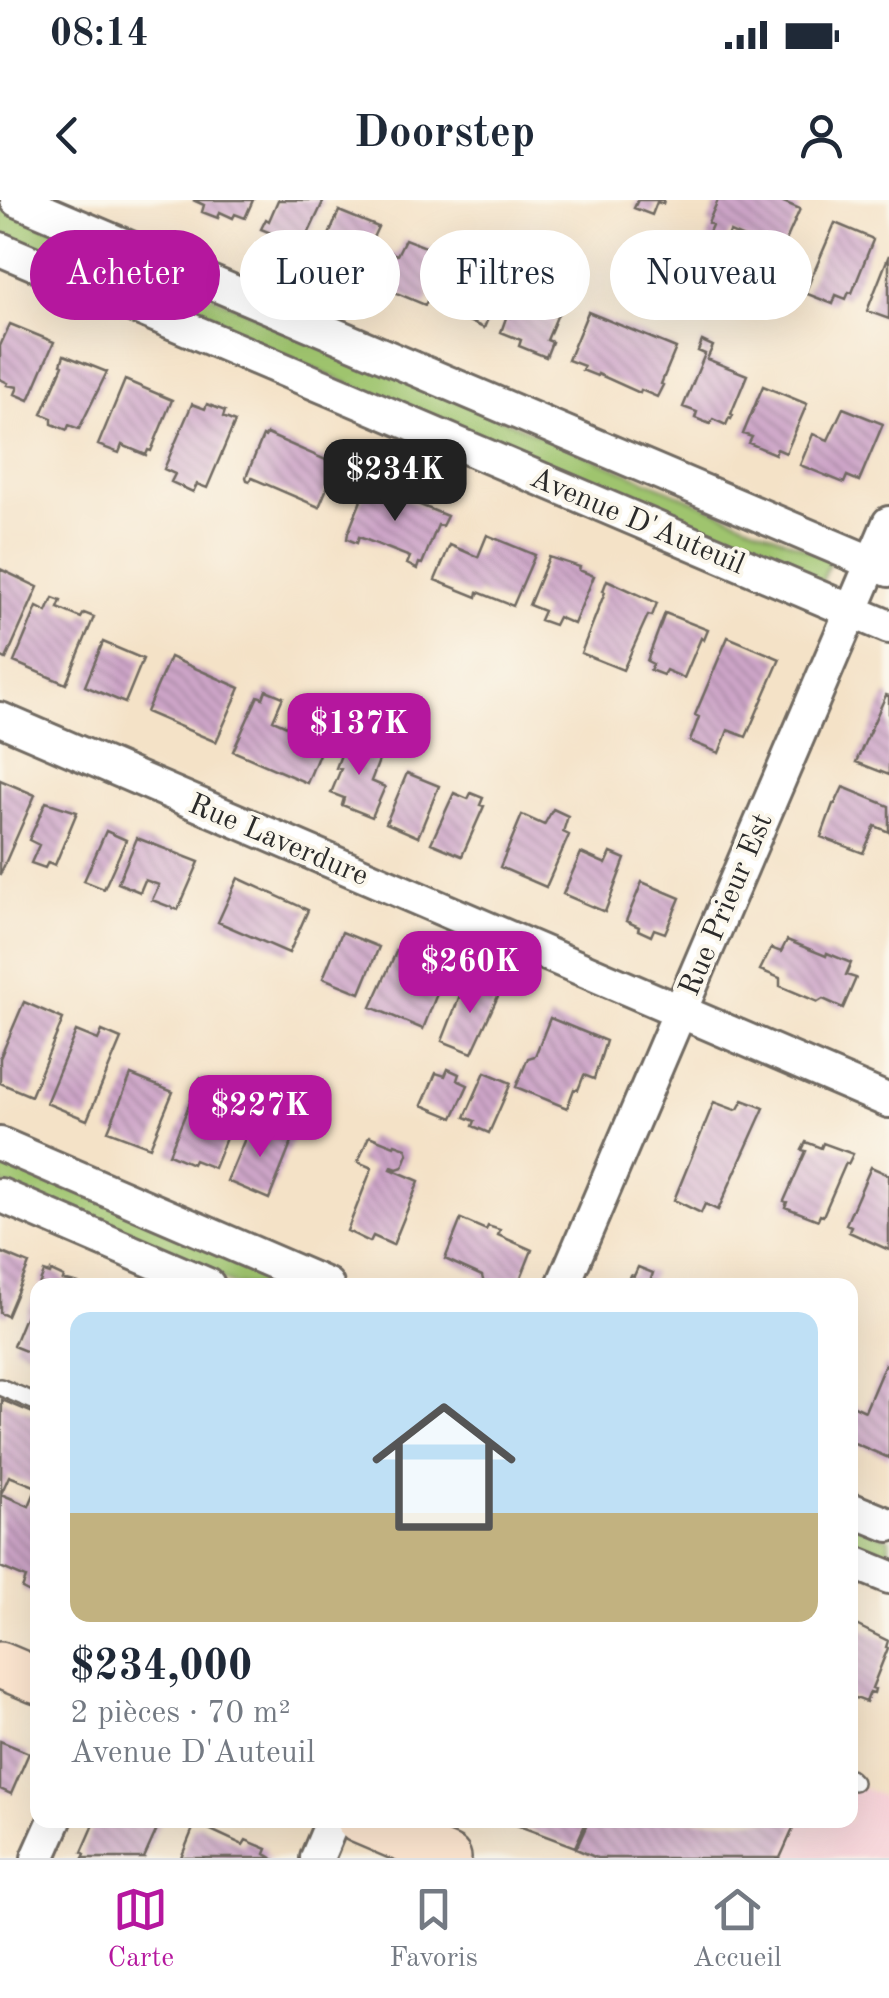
<!DOCTYPE html>
<html lang="fr">
<meta charset="utf-8">
<style>
:root{--surface:#fff;--page:#f6f6f7;--text:#1f2937;--muted:#747a83;--line:#e0e1e3;--accent:#b5179e}
body{margin:0;font-family:"Old Standard TT",serif;background:var(--page);color:var(--text);height:100vh;display:flex;flex-direction:column;font-size:38px;white-space:nowrap}
*{box-sizing:border-box;margin:0}
p{font-size:32px;color:var(--muted)}
.icon{flex:none;width:55px;height:55px;fill:none;stroke:currentColor;stroke-width:2;stroke-linecap:round;stroke-linejoin:round}
.map{position:relative;flex:1;overflow:hidden}
.side{position:absolute;left:30px;top:1078px;width:828px;height:550px;display:flex;flex-direction:column;background:var(--surface);border-radius:20px;box-shadow:0 10px 40px #0002}
.side>*{flex:none}
.banner{position:absolute;left:30px;top:30px;width:830px;height:90px;display:flex;gap:20px}
.price{position:absolute;translate:-50% -85px;padding:0 22px;border-radius:20px;background:var(--accent);color:#fff;font-size:32px;line-height:65px;filter:drop-shadow(0 2px 5px #0008)}
.price::after{content:'';position:absolute;left:50%;top:60px;width:30px;height:22px;margin-left:-15px;background:inherit;clip-path:polygon(0 0,100% 0,50% 100%)}
.price.active{background:#222;color:#fff}
ul{padding:0;list-style:none}
li{display:grid;align-content:center;gap:20px;height:530px;padding:0 40px}
li span{display:grid;place-items:center;height:310px;border-radius:20px;color:#555}
li>.icon{margin-inline-start:auto}
span .icon{width:180px;height:180px;fill:#fffc;stroke-width:1}
li b{font-size:42px}
.pill{padding:0 35px;border-radius:45px;background:var(--surface);box-shadow:0 10px 40px #0002;font-size:35px;line-height:90px}
.pill.active{background:var(--accent);color:#fff}
.status{display:flex;justify-content:space-between;align-items:center;height:70px;padding:0 50px;background:var(--surface);direction:ltr}
.status svg{height:28px;fill:currentColor}
header{display:flex;justify-content:space-between;align-items:center;height:130px;padding:0 40px;background:var(--surface);font-size:45px;font-weight:700}
.menu{display:flex;justify-content:space-around;align-items:center;height:140px;border-top:2px solid var(--line);background:var(--surface);font-size:28px;color:var(--muted)}
.menu a{display:grid;justify-items:center;gap:5px}
.menu .active{color:var(--accent)}
.map>svg:first-child{display:block}
.built{fill:#f6cfd7}
.green{fill:#9fc46e;stroke:#65784c;stroke-width:2.5}
.building{fill:url(#building-back-hatch);fill-rule:evenodd}
.lines{fill:none;stroke-linecap:round;stroke-linejoin:round}
.service-casing{stroke:#716b62;stroke-width:20}
.minor-casing{stroke:#716b62;stroke-width:38}
.secondary-casing{stroke:#716b62;stroke-width:50}
.service{stroke:#fff;stroke-width:15}
.minor{stroke:#fff;stroke-width:32}
.secondary{stroke:#fce5cf;stroke-width:45}
.labels{text-anchor:middle;stroke-width:8;stroke-linejoin:round;paint-order:stroke}
.street-label{font-size:30px;fill:#2b2b2b;stroke:#fbf7ec}
</style>
<div class="status"><b>08:14</b><svg viewBox="0 0 49 12"><path d="M0 12V9h3v3zM5 12V6h3v6zM10 12V3h3v9zM15 12V0h3v12zM26 1h20v11H26zM47 4h2v5h-2z"/></svg></div>
<header><svg class="icon" aria-label="back" viewBox="0 0 24 24"><path d="M15 5l-7 7 7 7"/></svg>Doorstep<svg class="icon" aria-label="person" viewBox="0 0 24 24"><circle cx="12" cy="8" r="4"/><path d="M4 21q1-7 8-7t8 7"/></svg></header>
<div class="map">
<svg width="889" height="1658" viewBox="0 0 889 1658">
<defs>
<pattern id="building-back-hatch" width="6" height="6" patternUnits="userSpaceOnUse" patternTransform="scale(2.5)"><rect width="6" height="6" fill="#cda5c8"/><path d="M-1 5l2 2M0 0l6 6M5-1l2 2" fill="none" stroke="#a787a3"/></pattern>
</defs>
<rect width="100%" height="100%" fill="#fbf7ec"/>
<filter id="ink" filterUnits="userSpaceOnUse"><feTurbulence type="fractalNoise" baseFrequency=".01" numOctaves="2"/><feDisplacementMap in="SourceGraphic" scale="20" xChannelSelector="R" yChannelSelector="G"/><feConvolveMatrix kernelMatrix="1 2 1 2 8 2 1 2 1" color-interpolation-filters="sRGB"/></filter>
<filter id="wash" filterUnits="userSpaceOnUse"><feTurbulence type="fractalNoise" baseFrequency=".0048" numOctaves="4" result="noise"/><feDisplacementMap in="SourceGraphic" scale="40" xChannelSelector="R" yChannelSelector="G"/><feGaussianBlur stdDeviation="2.25" result="paint"/><feColorMatrix in="noise" values="0 0 0 0 0 0 0 0 0 0 0 0 0 0 0 0 0 1.4 0 .05"/><feComposite in="paint" operator="in"/></filter>
<g filter="url(#wash)">
<rect width="100%" height="100%" fill="#f4e2c7"/>
<!-- built -->
<path class="built" d="M850,1582L889,1600V1658H607L521,1620H850Z"/>
<!-- green -->
<path class="green" d="M0,6L831,359L821,384L0,36Z
M0,956L299,1085H236L0,983Z
M850,1321L889,1338V1364L850,1348Z"/>
<g id="blocks">
<!-- building -->
<path class="building" d="M193,0H253L245,18L235,14L233,18L220,12L218,18L202,12L204,5Z
M278,0H324L304,43L308,45L304,54L274,40L276,35L261,29L266,19L269,21Z
M638,0H664L663,4L657,2L652,15L634,8Z
M718,0H779L800,9L777,61L759,54L762,46L730,32L724,46L706,39L712,25L708,23Z
M339,11L378,27L370,44L397,55L405,39L444,54L427,94L430,95L425,105L394,92L395,88L385,84L387,81L360,70L358,73L351,70L350,73L316,59L320,49L323,50Z
M835,23L871,38L873,40L852,93L849,92L846,99L836,95L833,104L805,93Z
M889,55V119L867,111Z
M463,58L502,76L486,114L489,116L484,128L439,108L443,99L446,100Z
M529,59L538,66L541,59L569,71L566,78L572,81L547,140L552,142L546,157L519,146L521,140L501,132L507,115L511,117L524,87L519,84Z
M588,112L676,148L661,184L663,185L657,197L641,190L640,193L598,174L597,176L582,170L584,166L568,160Z
M10,124L54,142L29,200L15,194L18,187L7,185L8,183L0,179V146Z
M702,141L713,146L707,159L747,175L731,214L733,215L731,219L729,218L726,225L713,219L710,224L695,218L697,212L683,207L705,154L698,151Z
M64,155L107,172L79,229L69,225L67,230L52,224V218L42,214L63,165L61,164Z
M125,180L172,200L151,251L148,250L146,255L122,245L119,253L98,245Z
M763,186L807,204L786,253L777,249L775,254L749,243L752,237L743,234Z
M192,204L205,209L207,204L225,211L223,217L235,222L207,288L197,284L193,292L171,282L175,274L164,269Z
M843,208L883,224L859,281L847,276L844,283L800,265L813,234L828,240Z
M267,234L335,264L333,268L335,269L319,307L252,278L250,281L247,280L246,277L263,236L265,237Z
M364,282L447,316L442,326L438,325L422,364L419,363L417,369L407,364L410,357L359,337L357,343L347,339L348,333L364,293L360,292Z
M487,335L535,355L513,406L478,392L477,397L435,380L450,345L478,357Z
M549,357L580,367L579,370L594,376L574,424L558,417L554,425L540,420L544,411L529,405Z
M0,369L38,387L6,459L0,456Z
M607,380L657,403L652,416L648,415L623,470L581,453L605,392L603,391Z
M53,398L61,401L58,408L81,418L84,413L94,417L66,484L14,462L37,407L47,412Z
M665,413L708,430L704,440L701,438L684,478L666,470L663,475L650,470L653,464L647,461Z
M728,437L780,459L746,537L728,530L719,553L690,541L699,517L695,515Z
M103,442L143,459L125,503L85,486Z
M170,457L240,488L216,542L146,512Z
M266,490L283,497L273,520L324,542L307,583L233,551L258,496L263,498Z
M886,495L889,496V575L856,562Z
M355,537L383,550L371,581L385,587L372,617L342,605L344,598L331,593L341,569L336,568L342,552L348,555Z
M407,573L439,586L418,637L386,623Z
M0,580L35,595L0,675Z
M843,587L889,606V632L875,626L863,653L821,637L833,604H835Z
M454,593L468,599L471,593L483,598L480,605L484,606L462,656L431,643Z
M46,602L77,612L55,665L48,662L45,668L31,663L39,645L29,640Z
M553,609L568,616L563,632L569,635L546,687L500,667L522,615L544,625Z
M106,631L126,640L104,689L84,681Z
M137,638L199,662L178,710L152,700L159,685L145,680L140,692L118,683Z
M581,653L606,664L611,653L625,659L605,712L563,694Z
M238,678L308,710L289,753L218,722Z
M642,682L680,698L665,733L654,729L651,736L638,730L639,727L626,721Z
M342,732L379,747L360,793L323,778Z
M787,740L826,756L827,753L851,763L846,775L856,778L843,808L823,799L818,802L780,786V778L760,770L771,748L781,752Z
M397,750L446,771L423,829L371,807Z
M466,780L499,794L472,853L442,841Z
M24,802L63,819L31,896L0,883V858Z
M550,818L606,841L594,879L584,875L578,890L574,889L567,908L516,887L528,858L535,856Z
M76,831L98,840L102,831L121,839L87,920L46,903Z
M448,869L459,874L457,880L468,885L453,918L422,905L436,873L445,876Z
M485,872L511,883L489,933L473,926L475,921L465,917Z
M131,875L173,892L150,947L108,931Z
M200,878L223,887L219,896L240,903L214,968L194,960L192,964L169,954Z
M743,900L764,908L718,1010L705,1004L701,1013L674,1000L714,902L735,910L738,909Z
M252,922L293,939L269,999L227,981Z
M369,936L394,946L395,944L406,948L408,954L403,967L397,969L392,967L391,969L419,981L393,1045L373,1036L370,1042L347,1031L372,968L358,962Z
M806,942L821,948L823,943L853,954L848,964L846,963L823,1016L820,1015L818,1020L785,1007L787,1002L784,1001L806,951L802,950Z
M871,967L889,975V1050L849,1032L851,1026L846,1024Z
M461,1019L486,1030L488,1026L500,1030L498,1035L532,1050L518,1085H486L484,1084L482,1076L445,1059Z
M0,1052L29,1064L7,1116L0,1113Z
M638,1067L653,1073L649,1085H626L630,1075L634,1076Z
M51,1071L64,1077L63,1080L83,1085H39L44,1072L50,1074Z
M37,1088H38V1156L13,1146Z
M885,1164L889,1166V1258L852,1242L853,1239L850,1238V1204L865,1211Z
M2,1200L38,1215V1386L36,1385L32,1394L22,1389L26,1378L0,1367ZM9,1276L37,1287L29,1306L1,1294Z
M852,1423L888,1441L886,1447L888,1448L872,1488L875,1489L874,1493L870,1492L866,1502L850,1496Z
M0,1541L29,1553L11,1594L0,1589Z
M96,1620H161L144,1658H83L85,1654L82,1652Z
M503,1620H587L575,1647Z
M589,1620H797L780,1658H597L576,1649Z
M198,1624L243,1645L246,1640L267,1649L265,1654L272,1658H181L194,1626L197,1627Z"/>
</g>
</g>
<g filter="url(#ink)">
<use href="#blocks" fill-opacity="0" stroke="#716b62" stroke-width="2.5"/>
<g class="lines">
<!-- service casing -->
<g class="service-casing">
<path id="service" d="M0,1187L38,1203
M850,1578L854,1582"/>
</g>
<!-- minor casing -->
<g class="minor-casing">
<path id="minor" d="M17,0L889,370
M0,49L889,427
M0,519L889,901
M0,944L327,1085
M0,995L208,1085
M563,1085L889,323
M850,1309L889,1325
M850,1361L889,1377
M38,1658L55,1620
M317,1658L333,1620"/>
</g>
<!-- secondary casing -->
<g class="secondary-casing">
<path id="secondary" d="M0,1465L38,1481
M359,1620L448,1658"/>
</g>
<!-- service -->
<use href="#service" class="service"/>
<!-- minor -->
<use href="#minor" class="minor"/>
<!-- secondary -->
<use href="#secondary" class="secondary"/>
</g>
</g>
<g class="labels">
<!-- street labels -->
<g class="street-label">
<text transform="translate(638 320) rotate(23)" y="10">Avenue D'Auteuil</text>
<text transform="translate(279 639) rotate(23)" y="10">Rue Laverdure</text>
<text transform="translate(725 704) rotate(-67)" y="10">Rue Prieur Est</text>
</g>
</g>
</svg>
<b class="price active" style="left:395px;top:324px">$234K</b>
<b class="price" style="left:359px;top:578px">$137K</b>
<b class="price" style="left:470px;top:816px">$260K</b>
<b class="price" style="left:260px;top:960px">$227K</b>
<div class="banner">
<a class="pill active">Acheter</a>
<a class="pill">Louer</a>
<a class="pill">Filtres</a>
<a class="pill">Nouveau</a>
</div>
<section class="side">
<ul>
<li><span style="background:linear-gradient(#bfe0f5 65%,#c2b280 0)"><svg class="icon" aria-label="home" viewBox="0 0 24 24"><path d="M3 11l9-7 9 7M6 9v11h12V9"/></svg></span><div><b>$234,000</b><p>2 pièces · 70 m²</p><p>Avenue D'Auteuil</p></div></li>
</ul>
</section>
</div>
<nav class="menu">
<a class="active"><svg class="icon" aria-label="map" viewBox="0 0 24 24"><path d="M3 6l6-2 6 2 6-2v14l-6 2-6-2-6 2zM9 4v14M15 6v14"/></svg>Carte</a>
<a><svg class="icon" aria-label="saved" viewBox="0 0 24 24"><path d="M7 4h10v16l-5-4-5 4z"/></svg>Favoris</a>
<a><svg class="icon" aria-label="home" viewBox="0 0 24 24"><path d="M3 11l9-7 9 7M6 9v11h12V9"/></svg>Accueil</a>
</nav>
